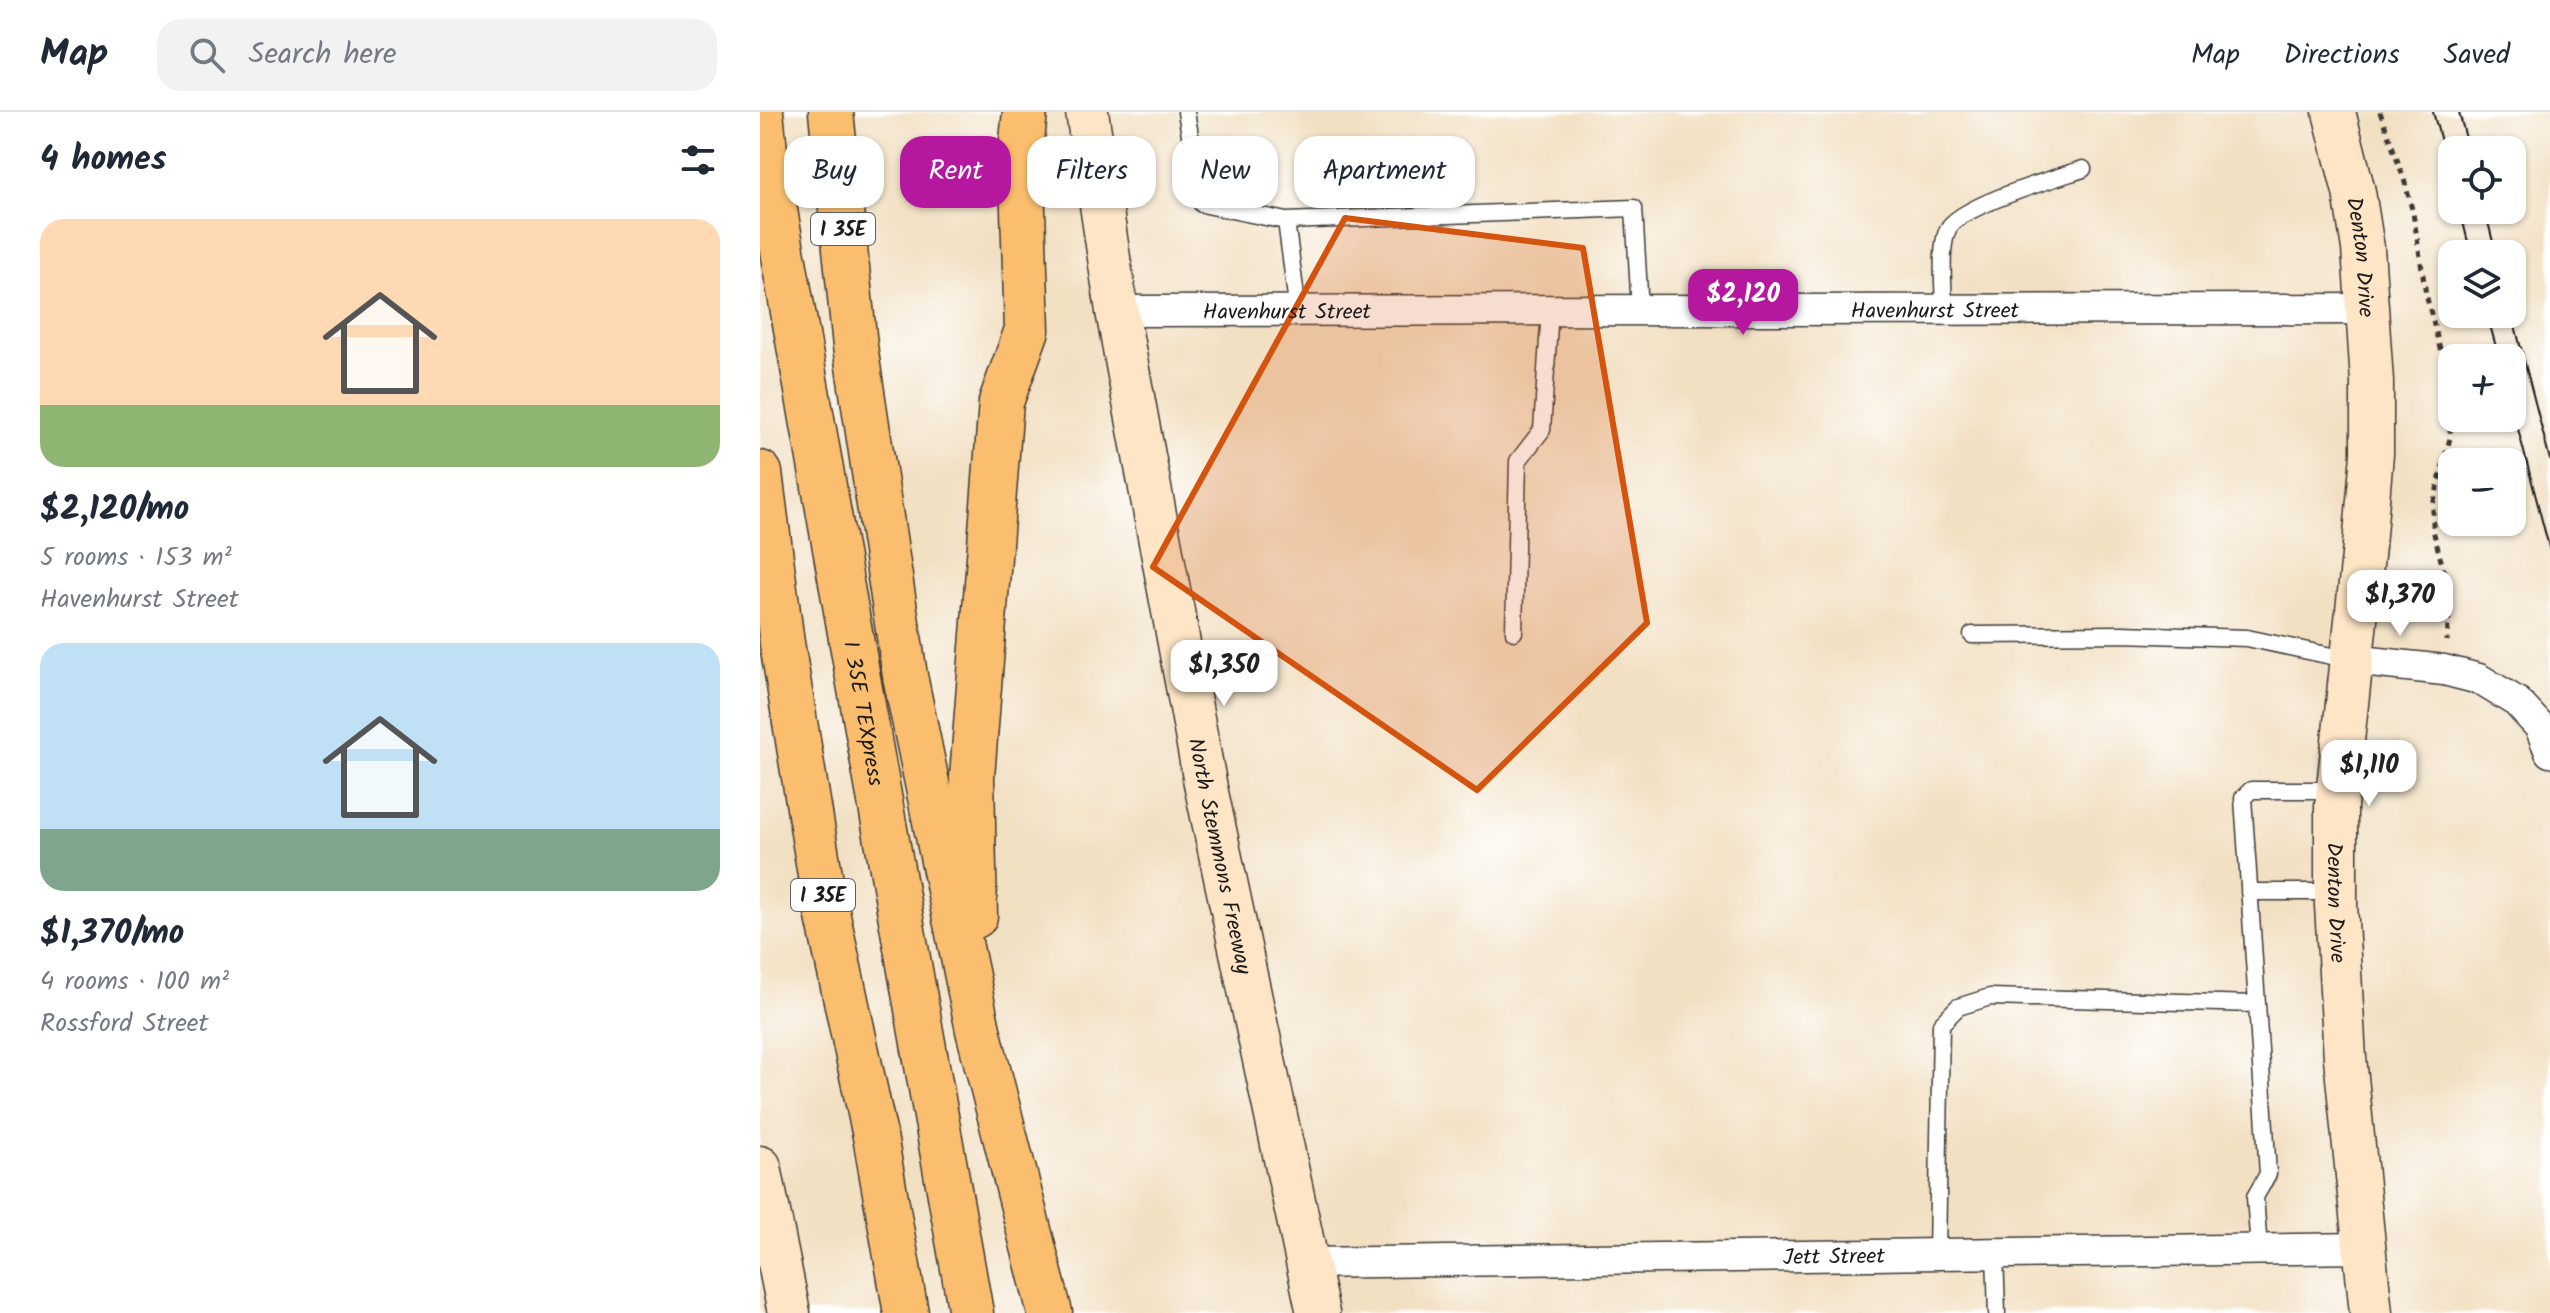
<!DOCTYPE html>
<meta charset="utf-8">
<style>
:root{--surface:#fff;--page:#f2f2f3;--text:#1f2937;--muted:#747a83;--line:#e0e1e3;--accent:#b5179e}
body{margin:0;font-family:Kalam,sans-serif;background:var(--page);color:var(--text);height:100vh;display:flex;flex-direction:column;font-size:30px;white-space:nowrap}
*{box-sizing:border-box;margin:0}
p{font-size:26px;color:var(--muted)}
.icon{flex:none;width:44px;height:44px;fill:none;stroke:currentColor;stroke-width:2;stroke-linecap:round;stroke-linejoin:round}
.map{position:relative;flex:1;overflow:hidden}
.details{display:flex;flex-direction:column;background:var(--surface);width:760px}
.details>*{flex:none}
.hud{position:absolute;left:24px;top:24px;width:760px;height:72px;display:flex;gap:16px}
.controls{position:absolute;left:1678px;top:24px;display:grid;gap:16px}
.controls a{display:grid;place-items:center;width:88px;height:88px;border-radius:16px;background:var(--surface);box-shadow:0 2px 6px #0004;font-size:40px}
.price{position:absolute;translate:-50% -68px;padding:0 18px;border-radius:16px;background:#fff;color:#222;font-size:26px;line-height:52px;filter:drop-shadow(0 2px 4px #0008)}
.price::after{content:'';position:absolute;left:50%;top:48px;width:24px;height:18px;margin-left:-12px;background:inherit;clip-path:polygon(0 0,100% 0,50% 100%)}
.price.selected{background:var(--accent);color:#fff}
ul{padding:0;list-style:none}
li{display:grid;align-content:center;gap:16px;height:424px;padding:0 40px}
li span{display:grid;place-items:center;height:248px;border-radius:24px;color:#555}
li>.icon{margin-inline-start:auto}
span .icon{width:144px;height:144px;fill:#fffc;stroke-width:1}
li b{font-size:34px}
h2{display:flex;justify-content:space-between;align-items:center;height:96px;padding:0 40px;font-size:34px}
.tag{padding:0 28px;border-radius:24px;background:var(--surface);box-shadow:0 2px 6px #0004;font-size:28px;line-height:72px}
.tag.selected{background:var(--accent);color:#fff}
header{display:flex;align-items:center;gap:48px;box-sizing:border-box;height:112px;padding:0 40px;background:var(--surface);border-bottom:2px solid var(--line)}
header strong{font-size:38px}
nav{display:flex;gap:44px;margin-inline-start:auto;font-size:28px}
.search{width:560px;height:72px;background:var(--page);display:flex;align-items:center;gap:20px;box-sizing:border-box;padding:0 28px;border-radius:24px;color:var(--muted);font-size:30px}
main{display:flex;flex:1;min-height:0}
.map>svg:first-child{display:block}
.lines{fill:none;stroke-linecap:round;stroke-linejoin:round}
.lane-casing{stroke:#3c3935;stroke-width:19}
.street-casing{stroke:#3c3935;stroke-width:33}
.secondary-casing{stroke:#3c3935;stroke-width:45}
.highway-casing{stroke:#3c3935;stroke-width:47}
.path{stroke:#3c3935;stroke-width:5;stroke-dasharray:6 6;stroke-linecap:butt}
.lane{stroke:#fff;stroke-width:16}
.street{stroke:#fff;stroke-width:30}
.secondary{stroke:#fde5c5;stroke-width:42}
.highway{stroke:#fabe6e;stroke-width:44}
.tram{stroke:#1c1c1c;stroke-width:2}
.marked{fill:#d4530e;fill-opacity:0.2;stroke:#d4530e;stroke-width:6;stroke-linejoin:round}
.labels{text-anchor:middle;stroke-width:7;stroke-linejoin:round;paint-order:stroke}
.shield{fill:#fff;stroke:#606060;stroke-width:2}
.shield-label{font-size:20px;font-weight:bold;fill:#1c1c1c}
.street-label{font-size:22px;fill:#1c1c1c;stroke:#fff}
</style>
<header>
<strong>Map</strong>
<div class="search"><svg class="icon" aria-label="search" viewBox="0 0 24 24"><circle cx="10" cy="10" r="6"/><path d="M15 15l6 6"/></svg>Search here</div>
<nav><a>Map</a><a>Directions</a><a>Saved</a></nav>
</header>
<main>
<section class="details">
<h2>4 homes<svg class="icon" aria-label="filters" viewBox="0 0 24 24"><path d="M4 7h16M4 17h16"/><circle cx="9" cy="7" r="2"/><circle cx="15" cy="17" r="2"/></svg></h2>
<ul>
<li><span style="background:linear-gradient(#ffd9b3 75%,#8fb573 0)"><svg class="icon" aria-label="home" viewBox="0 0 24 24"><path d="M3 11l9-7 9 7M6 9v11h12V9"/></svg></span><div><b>$2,120/mo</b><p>5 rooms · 153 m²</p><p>Havenhurst Street</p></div></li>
<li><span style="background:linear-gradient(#bfe0f5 75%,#7fa58c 0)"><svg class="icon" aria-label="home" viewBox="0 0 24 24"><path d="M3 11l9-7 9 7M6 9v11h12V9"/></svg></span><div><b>$1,370/mo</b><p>4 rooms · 100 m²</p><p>Rossford Street</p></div></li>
</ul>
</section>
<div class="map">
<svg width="1790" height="1201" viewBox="0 0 1790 1201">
<rect width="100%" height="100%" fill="#fff"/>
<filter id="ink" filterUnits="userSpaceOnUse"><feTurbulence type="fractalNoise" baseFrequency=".0125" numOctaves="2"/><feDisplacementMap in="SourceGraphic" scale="16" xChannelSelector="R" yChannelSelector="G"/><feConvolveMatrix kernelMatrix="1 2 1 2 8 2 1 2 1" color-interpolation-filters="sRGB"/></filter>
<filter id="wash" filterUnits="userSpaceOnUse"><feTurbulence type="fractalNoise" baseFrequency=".006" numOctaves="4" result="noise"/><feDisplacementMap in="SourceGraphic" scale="32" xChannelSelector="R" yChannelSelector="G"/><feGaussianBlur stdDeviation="1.8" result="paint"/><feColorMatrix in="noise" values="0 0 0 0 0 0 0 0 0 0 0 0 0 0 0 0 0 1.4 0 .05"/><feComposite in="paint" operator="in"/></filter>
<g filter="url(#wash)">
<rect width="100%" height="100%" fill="#f2e0c3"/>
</g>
<g filter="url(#ink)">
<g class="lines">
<!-- lane casing -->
<g class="lane-casing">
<path id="lane" d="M426,0L442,92L526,109L538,200
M526,109L874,96L880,198
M1184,198C1184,176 1179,136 1188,117C1199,94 1296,66 1323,57
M754,520L758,349L782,318L790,198
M1212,523L1362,522L1487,526L1590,548
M1489,780H1576
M1497,892L1483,686L1491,678H1576
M1235,1141L1237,1201
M1177,1142L1181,912L1198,895L1230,885L1497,892L1508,1062L1495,1085L1499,1137"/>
</g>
<!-- street casing -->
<g class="street-casing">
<g id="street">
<path id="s1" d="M357,199L1609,197"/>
<path d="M1592,548L1684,558L1719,567L1757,590L1780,615L1790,640"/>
<path id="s2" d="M546,1151L1603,1136"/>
</g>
</g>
<!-- secondary casing -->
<g class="secondary-casing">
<g id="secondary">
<path id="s3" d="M327,0L357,199L446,676L558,1201"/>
<path id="s4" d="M1574,0L1594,80L1603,136L1612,270V342L1604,434L1576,694V793L1585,946L1611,1201"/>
<path d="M0,1055L29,1201"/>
</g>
</g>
<!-- highway casing -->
<g class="highway-casing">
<g id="highway">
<path id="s5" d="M1,0L6,48L211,1201"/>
<path d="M71,0L95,234L145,564L218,918L290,1201"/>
<path d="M0,361L22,531L63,781L115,1024L146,1201"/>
<path d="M215,804L212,665L241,290L267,218L261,38L265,0"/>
</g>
</g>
<!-- path -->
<path class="path" d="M1620,0L1644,67L1653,101L1666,182L1686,260L1690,291V326L1673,393V418L1690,483L1687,529"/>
<!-- lane -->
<use href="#lane" class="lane"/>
<!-- street -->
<use href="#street" class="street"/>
<!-- secondary -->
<use href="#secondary" class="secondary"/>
<!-- highway -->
<use href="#highway" class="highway"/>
<!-- tram -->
<path class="tram" d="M1673,0L1692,70
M1699,0L1709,38
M1700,98L1711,142
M1725,98L1736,142
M1727,202L1739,246
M1752,202L1790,348
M1752,294L1790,439"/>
</g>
</g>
<!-- marked area -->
<path class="marked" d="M585,106L823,136L887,511L717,678L393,455Z"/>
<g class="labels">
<!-- shield labels -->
<g class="shield">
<rect x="51" y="101" width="64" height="32" rx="6"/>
<rect x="31" y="767" width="64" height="32" rx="6"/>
</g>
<g class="shield-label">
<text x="83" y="124">I 35E</text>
<text x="63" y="790">I 35E</text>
</g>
<!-- street labels -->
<g class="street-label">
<text dy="8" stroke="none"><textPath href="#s4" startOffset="148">Denton Drive</textPath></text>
<text dy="8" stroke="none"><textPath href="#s1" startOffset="818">Havenhurst Street</textPath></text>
<text dy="8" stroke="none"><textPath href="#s1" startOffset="170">Havenhurst Street</textPath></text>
<text dy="8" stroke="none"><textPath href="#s5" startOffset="610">I 35E TEXpress</textPath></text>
<text dy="8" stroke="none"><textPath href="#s3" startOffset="756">North Stemmons Freeway</textPath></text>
<text dy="8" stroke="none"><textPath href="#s4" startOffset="796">Denton Drive</textPath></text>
<text dy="8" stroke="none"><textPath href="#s2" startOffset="528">Jett Street</textPath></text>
</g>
</g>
</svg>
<div class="controls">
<a><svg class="icon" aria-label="locate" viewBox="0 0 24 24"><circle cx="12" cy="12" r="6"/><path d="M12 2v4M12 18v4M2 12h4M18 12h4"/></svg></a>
<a><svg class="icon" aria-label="layers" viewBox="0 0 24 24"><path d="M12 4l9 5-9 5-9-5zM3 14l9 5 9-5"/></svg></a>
<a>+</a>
<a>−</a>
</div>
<b class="price selected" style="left:983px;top:225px">$2,120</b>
<b class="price" style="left:1640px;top:526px">$1,370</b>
<b class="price" style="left:464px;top:596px">$1,350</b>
<b class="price" style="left:1609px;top:696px">$1,110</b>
<div class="hud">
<a class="tag">Buy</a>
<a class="tag selected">Rent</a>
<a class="tag">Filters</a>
<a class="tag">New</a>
<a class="tag">Apartment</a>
</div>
</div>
</main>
